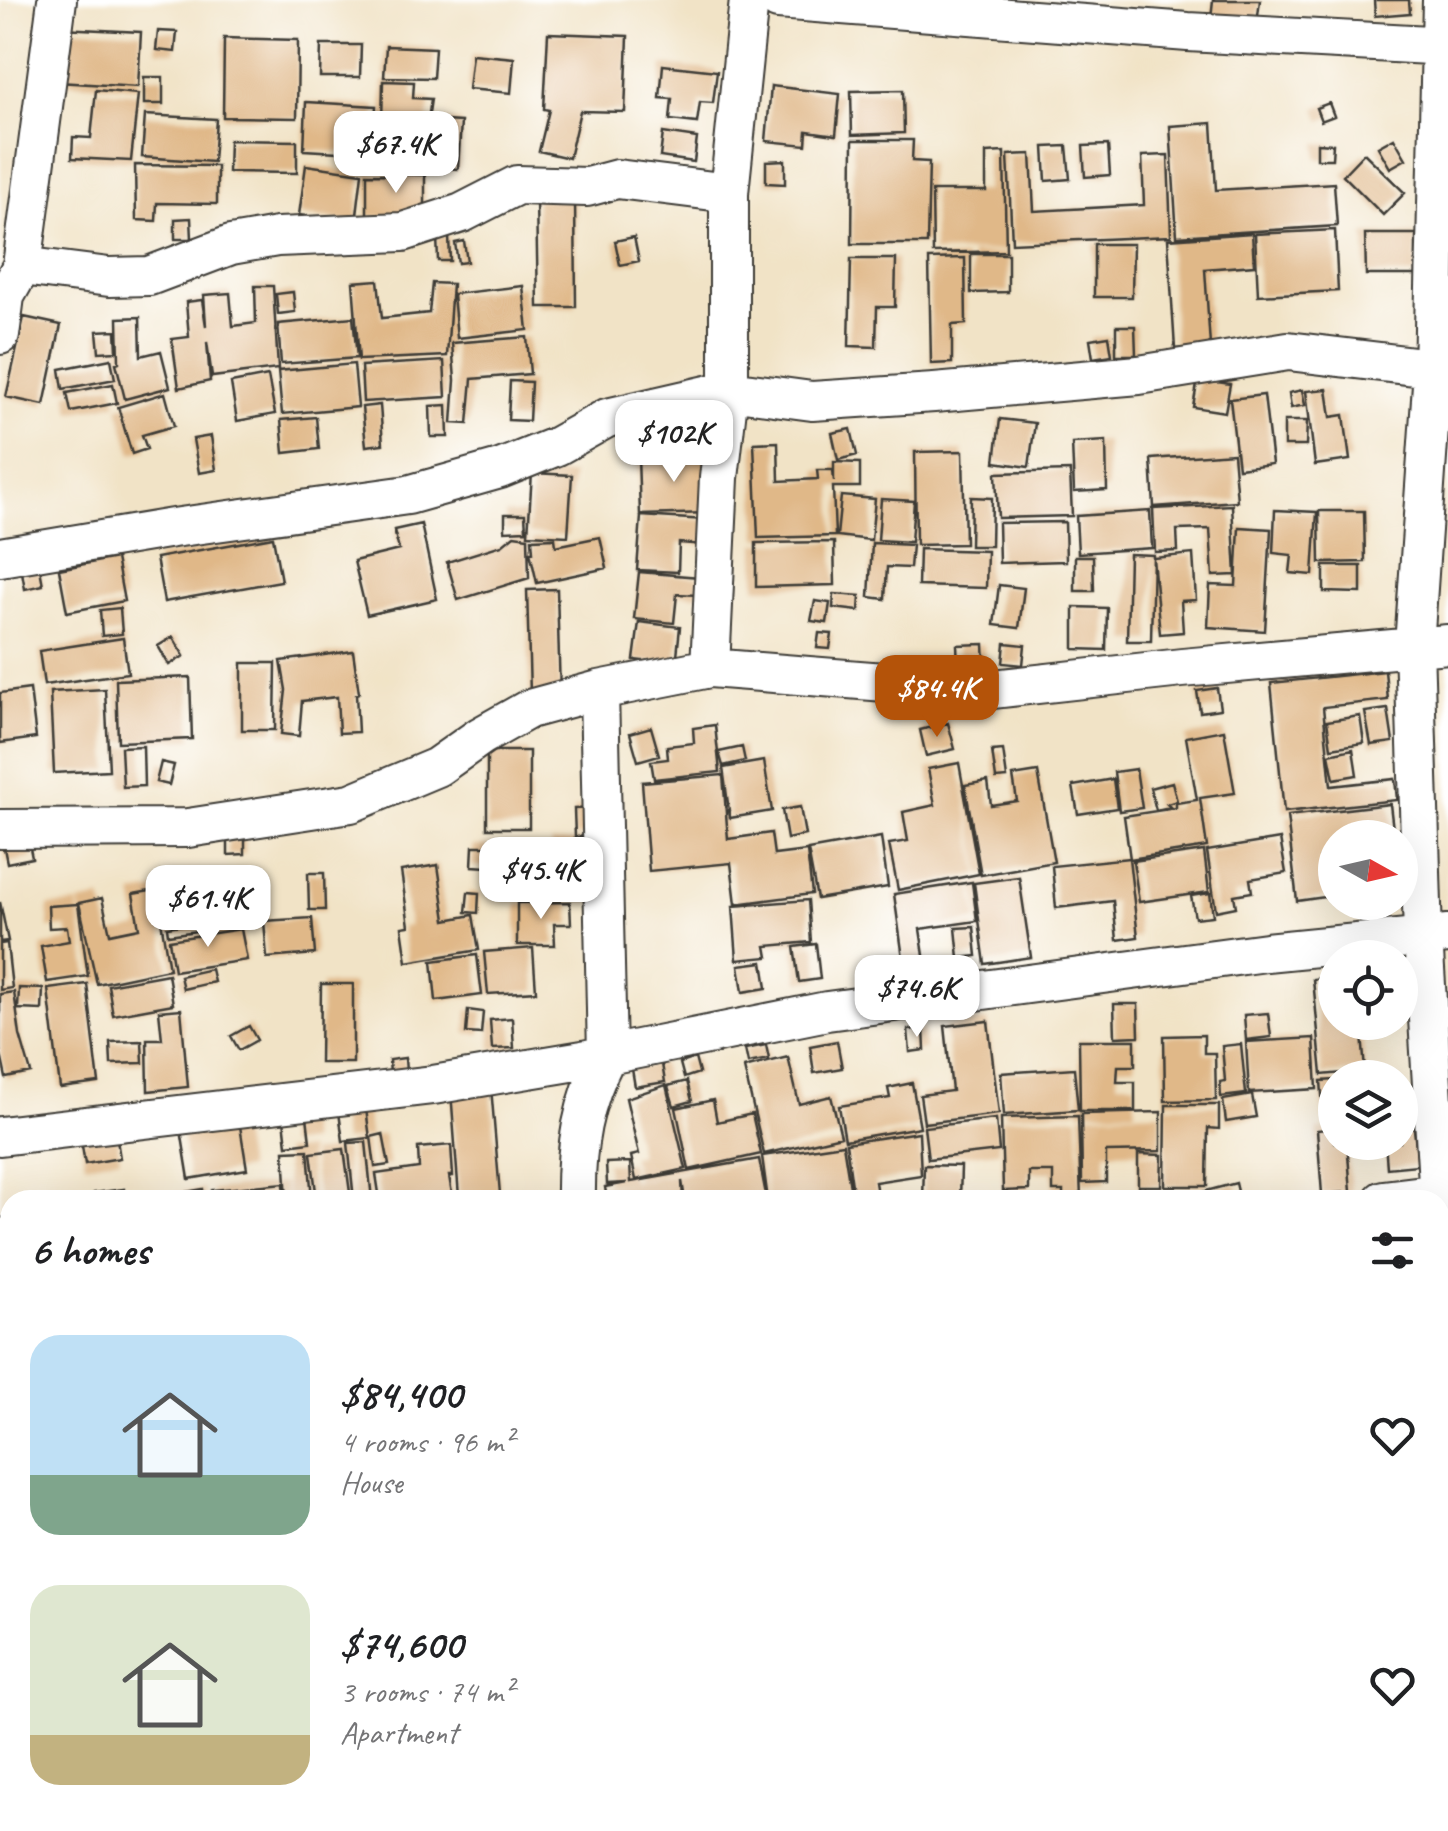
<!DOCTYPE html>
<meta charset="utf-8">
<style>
:root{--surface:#fff;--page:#f2f2f2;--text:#202124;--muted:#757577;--accent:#b45309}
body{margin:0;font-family:Caveat,sans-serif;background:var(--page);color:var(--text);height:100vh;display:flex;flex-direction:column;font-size:38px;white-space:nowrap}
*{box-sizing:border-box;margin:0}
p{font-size:32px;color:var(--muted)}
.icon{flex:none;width:55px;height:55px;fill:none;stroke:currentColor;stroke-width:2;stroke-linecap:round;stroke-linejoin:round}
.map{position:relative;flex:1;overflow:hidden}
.drawer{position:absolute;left:0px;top:1190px;width:1450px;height:642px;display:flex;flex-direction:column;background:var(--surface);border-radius:30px 30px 0 0;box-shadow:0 10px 40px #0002}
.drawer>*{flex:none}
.needle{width:65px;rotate:98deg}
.tools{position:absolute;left:1318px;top:820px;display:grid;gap:20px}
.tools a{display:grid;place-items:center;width:100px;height:100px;border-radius:50%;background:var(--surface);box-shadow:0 10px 40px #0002;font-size:50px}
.price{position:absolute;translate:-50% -85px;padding:0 22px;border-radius:20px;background:#fff;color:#222;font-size:32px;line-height:65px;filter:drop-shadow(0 2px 5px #0008)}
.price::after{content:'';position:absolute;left:50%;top:60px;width:30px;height:22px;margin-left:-15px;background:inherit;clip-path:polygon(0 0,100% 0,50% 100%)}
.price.current{background:var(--accent);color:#fff}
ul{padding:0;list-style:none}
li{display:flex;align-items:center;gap:30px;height:250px;padding:0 30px}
li span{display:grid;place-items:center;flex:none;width:280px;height:200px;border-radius:30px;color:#555}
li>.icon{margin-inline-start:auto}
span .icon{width:120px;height:120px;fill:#fffc;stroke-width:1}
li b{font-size:42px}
h2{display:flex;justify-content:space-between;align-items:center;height:120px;padding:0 30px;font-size:42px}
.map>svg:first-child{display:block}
.building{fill:#e0b888}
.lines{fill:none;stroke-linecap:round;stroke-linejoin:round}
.minor-casing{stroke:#3c3a36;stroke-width:42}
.minor{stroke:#fff;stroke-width:38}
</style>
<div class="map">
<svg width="1448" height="1831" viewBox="0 0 1448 1831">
<rect width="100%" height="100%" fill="#fff"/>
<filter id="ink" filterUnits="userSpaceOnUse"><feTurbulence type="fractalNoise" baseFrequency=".01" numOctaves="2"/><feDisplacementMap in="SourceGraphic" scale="20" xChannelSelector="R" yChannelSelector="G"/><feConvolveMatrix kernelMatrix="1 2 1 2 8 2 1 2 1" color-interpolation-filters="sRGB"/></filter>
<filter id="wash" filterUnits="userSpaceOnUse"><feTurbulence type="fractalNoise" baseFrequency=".0048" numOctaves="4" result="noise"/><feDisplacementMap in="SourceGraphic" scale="40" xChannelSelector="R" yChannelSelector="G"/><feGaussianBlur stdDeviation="2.25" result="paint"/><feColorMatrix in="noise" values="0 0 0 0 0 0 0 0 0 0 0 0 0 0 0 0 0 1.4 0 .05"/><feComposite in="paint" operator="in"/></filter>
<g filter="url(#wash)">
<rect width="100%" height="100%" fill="#f1e3c6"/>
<g id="blocks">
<!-- building -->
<path class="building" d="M1213,0H1260L1257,24L1211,18Z
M1374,0H1409L1410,13L1375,16Z
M61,28L141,32L138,87L58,82Z
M158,31L177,32L175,52L156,50Z
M548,33L628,36L625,112L580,111L569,158L539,151L549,110L544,109Z
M224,38L298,40L297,118L223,117Z
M321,45H361L360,77H320Z
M386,46L435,48L433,78L384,77Z
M472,54L514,58L511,93L468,89Z
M663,65L717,71L713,103L700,102L697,123L670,120L672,99L660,98Z
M144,77H163V104H144Z
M383,81L414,82L413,98L431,99L428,120L461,122L458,169L381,165Z
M771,86L840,94L836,135L807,131L806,145L766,141Z
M96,90L138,94L131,161L72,158L73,137L91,138Z
M903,90L904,133L852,135L851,91Z
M306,102L376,106L373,154L304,150Z
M1329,103L1334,116L1321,121L1316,108Z
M145,115L216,119L213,162L142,157Z
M1212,123L1216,190L1334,183L1337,226L1177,236L1170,126Z
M663,133L697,138L694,162L660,157Z
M1394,138L1406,159L1390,168L1378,147Z
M229,140L297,141V173L228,172Z
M853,140H913L912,161L929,162L927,244H852Z
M1317,143L1333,144L1332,159H1317Z
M1108,145L1110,175L1085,177L1083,146Z
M1067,146L1070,179L1046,181L1044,147Z
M1004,152L1006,251L933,253L932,191H986V153Z
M1364,153L1405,193L1383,215L1343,175Z
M1031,154L1034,211L1144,205L1142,156L1168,155L1171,236L1012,243L1008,155Z
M785,160V184L766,183V161Z
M135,165L217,166V204L157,203L156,221L136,220Z
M306,165L362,173L356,223L299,215Z
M367,174L425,175V217L367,216Z
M536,199H575L576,307H538Z
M191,218L192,239H175V219Z
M1335,230L1338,291L1258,295L1255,234Z
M1252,233L1254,265L1205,269L1210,346L1175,349L1168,239Z
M1365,234H1416V275H1366Z
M437,236H449L450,261H438Z
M634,237L639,261L620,265L615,241Z
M464,241L467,262L458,263L455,243Z
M1094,244H1133L1132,297H1094Z
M971,254H1008V292L971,293Z
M965,258L966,324L952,325V363L931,364L929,259Z
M851,259H896L895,307H877L876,347L849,346Z
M378,280L382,318L429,313L432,283L452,284L447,356L359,360L353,282Z
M255,286H273L278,369L212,377L207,342L210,381L179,388L172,339L189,337L186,302L202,300L206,326L204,295L230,293L233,326L256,323Z
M523,286L528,330L457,338L453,294Z
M293,292L295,312L278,314L276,294Z
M24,317L61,325L44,405L6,397Z
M140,317L141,356L161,351L170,387L125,399L116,363L119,362L118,318Z
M353,317L357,358L281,364L278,324Z
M1116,326H1135L1136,355H1116Z
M116,330L117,351L99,352L97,331Z
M1109,336L1112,355L1093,358L1090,339Z
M527,337L530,374L472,379L468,424L452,423L455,380L452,343Z
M111,359L115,379L63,389L60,369Z
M444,361L446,397L363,402L361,366Z
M354,364L358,407L282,414L278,371Z
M268,376L275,414L237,421L231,383Z
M1198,379L1230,384L1225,412L1193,407Z
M510,381L531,382L529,421L508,420Z
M113,384L117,403L71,412L67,393Z
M1327,389L1331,417L1344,415L1350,460L1315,465L1306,391Z
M1302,390L1305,405L1291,408L1289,393Z
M165,393L174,426L142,435L147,449L132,454L118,407Z
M1264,395L1272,464L1238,468L1230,399Z
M380,405L383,444L366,446L362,407Z
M447,405L448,437H431L430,406Z
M316,417L319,449L284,453L281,420Z
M1000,419L1035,423L1029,467L995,462Z
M1284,421H1307L1306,446H1284Z
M851,429L857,455L838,460L832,433Z
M211,436L216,470L199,473L193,439Z
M1106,441L1107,490L1074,492L1072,443Z
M778,442L779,481L818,479L817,470H833L834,482V462L860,463V487H833L835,536L758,538L754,443Z
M963,451L965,544L916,545L915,452Z
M1233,453L1237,501L1154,507L1151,459Z
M707,454L709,513L640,515L638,457Z
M1070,471L1072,516L998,518L996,473Z
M532,473L572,475L568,536L528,534Z
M841,496L875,499L871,540L837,536Z
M971,497L992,498L991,546H970Z
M881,499L914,501L911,542L878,540Z
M1232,505L1236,575L1213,576L1210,529L1177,530L1178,551L1155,552L1153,509Z
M1275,510L1317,512L1313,575L1290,573L1292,555L1273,553Z
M1150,511L1152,548L1078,553L1076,516Z
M1319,511H1364L1365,562L1320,563Z
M505,514H525L526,530L505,531Z
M641,516L706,520L705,545L679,543L678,572L637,570Z
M1065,522L1066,561L999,563L998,523Z
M421,524L437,599L367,615L354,561L399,550L394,530Z
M1239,527L1271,529L1265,631L1208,627L1210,585L1236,586Z
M514,535L528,537L529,578L458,600L447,562L502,545Z
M273,537L281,581L164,602L156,558Z
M600,537L607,568L537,583L530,552H533L532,539L555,538L556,546Z
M834,542L835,585L756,587V543Z
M872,543L912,545L910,568L887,567L885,599L869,597Z
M919,549L987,551L986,588L918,586Z
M1129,554L1153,555L1151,641H1127Z
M1193,554L1196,600L1181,601L1183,632L1160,634L1153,558Z
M1075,556H1093L1094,591H1075Z
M116,558L124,601L67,612L59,569Z
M1324,566H1361V593L1324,592Z
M40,569L43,585L25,589L22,572Z
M639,572L699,577L698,595L677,594L674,623L634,619Z
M999,585L1024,588L1019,628L994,625Z
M557,589L560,694H530L527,590Z
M834,594L860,596L859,611L833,608Z
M815,601L830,603L827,623L811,621Z
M1074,607L1107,608L1106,650L1074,649Z
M120,608L122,634L102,636L100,610Z
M639,622L680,627L676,665L634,660Z
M819,633L832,634L830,649L817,648Z
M173,637L184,656L169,665L158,646Z
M123,638L128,673L44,685L39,651Z
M1005,643L1025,645L1023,665L1003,663Z
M984,644L985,663L958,664L957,645Z
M353,651L359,693L356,694L358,732L339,733L337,697L302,701L299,736L281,734L286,690L281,661Z
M242,663H276L275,730H242Z
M1385,671L1388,700L1323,707L1331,786L1395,779L1397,800L1284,812L1271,683Z
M190,677L192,739L118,742L116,680Z
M1217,688L1220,709L1200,712L1197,691Z
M30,689L36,738L0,743V693Z
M105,689L109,770L54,773L50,692Z
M1388,709L1393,742L1371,745L1365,712Z
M1360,716L1364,743L1331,748L1327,721Z
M948,723L955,749L926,756L920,730Z
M715,725L720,772L654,779L651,761L668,759L667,746L694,743L693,728Z
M651,727L659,755L638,761L630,733Z
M1224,730L1235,793L1200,798L1207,847L1130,859L1124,816L1176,808V803L1197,800L1186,737Z
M143,746L144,786L123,787L121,747Z
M742,747L745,761L723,766L719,752Z
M1353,749L1357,775L1334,779L1329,754Z
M1003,750L1007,778L996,779L992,751Z
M487,751H529V828H487Z
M764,761L772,811L730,818L723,768Z
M161,762L174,765L169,785L156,782Z
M959,763L979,874L898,890L889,844L908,841L903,812L935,805L928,769Z
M1136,769L1142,808L1119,811L1114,772Z
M1038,772L1054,862L981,875L965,785L988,781L991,805L1017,801L1013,776Z
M723,775L728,839L771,833L774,855L807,851L812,894L736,904L731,863L649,871L642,782Z
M1113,779L1117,808L1078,814L1073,786Z
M1172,782L1177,801L1167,804L1170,807L1156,810L1150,788Z
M1390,804L1394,838H1335V856L1320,858L1325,897L1297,901L1287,816Z
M800,807L805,835L787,839L782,810Z
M599,808L600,835L575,837L574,809Z
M881,837L888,887L817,899L808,850Z
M245,839V854L228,855V840Z
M1280,839L1286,873L1250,879L1252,892L1234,895L1236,907L1216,911L1207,851Z
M598,840L600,879L554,882L551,843Z
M29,843L32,858L7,863L4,848Z
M473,846H488L487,867L472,866Z
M1204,851L1209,892L1139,902L1133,861Z
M1129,858L1138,937L1117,940L1113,901L1056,908L1052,866Z
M438,865L446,920L473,915L479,950L407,962L402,927L409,926L401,871Z
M308,873H324L325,910H309Z
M1019,877L1031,957L985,964L974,883Z
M219,881L220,896L193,898L192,884Z
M972,882L977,921L920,929L925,962L904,965L894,894Z
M156,890L169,969L97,984L79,903L102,898L110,934L139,928L133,894Z
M468,892L479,893L478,913L466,912Z
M1210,893L1213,916L1195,918L1191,896Z
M808,900L811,942L766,946L768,957L737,960L733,906Z
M0,902L8,941L0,942Z
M570,902L571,924H554L555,945H517V903Z
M78,904L88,976L47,982L41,946L69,941L67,927L49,928L48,906Z
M245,914V925L219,926L218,915Z
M312,918L315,954L267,958L264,921Z
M195,923L197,931L168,935L167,927Z
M974,927L977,956L959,958L956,928Z
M241,929L247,960L174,971L169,940Z
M7,943L12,988L0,990V944Z
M816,944L820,979L799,982L794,947Z
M533,948L536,991L488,994L484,952Z
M477,955L482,995L436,1001L432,961Z
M763,962L767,988L743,992L739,965Z
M211,969L214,982L183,989L180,976Z
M1400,970H1410L1411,1004H1400Z
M168,974L173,1004L113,1015L108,985Z
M1335,976V1022H1361L1365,1071L1322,1075L1313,979Z
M87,984L99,1083L60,1088L48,989Z
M321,984H353V1063H320Z
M19,988L43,989L42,1010L18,1009Z
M14,992L20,1035L31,1073L6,1078L0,1050V994Z
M1114,1004H1138L1139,1036L1115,1037Z
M181,1009L188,1087L148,1091L147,1039H162L159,1011Z
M468,1010L483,1012L481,1034L466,1033Z
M1268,1013L1271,1037L1246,1040L1244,1015Z
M512,1018L514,1048L492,1049L490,1020Z
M988,1021L999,1114L924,1123L920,1095L952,1091L945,1026Z
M249,1026L257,1040L239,1050L231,1036Z
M924,1029L925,1050L910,1052L908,1030Z
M1204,1035V1053H1215L1216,1100L1165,1101L1164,1036Z
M1314,1038L1317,1089L1249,1093L1246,1042Z
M1079,1040H1135V1066H1118L1117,1082H1135V1111H1080Z
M142,1041L143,1063L111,1064L110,1042Z
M837,1041L842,1068L814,1073L810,1046Z
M1241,1044L1246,1094L1221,1097L1220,1082L1225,1081L1222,1046Z
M766,1045L769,1059L748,1063L745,1049Z
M788,1057L799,1104L831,1096L841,1136L764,1154L744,1068Z
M405,1058L406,1072L390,1074L389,1060Z
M695,1058L699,1073L684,1078L680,1063Z
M662,1064L665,1082L635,1087L632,1069Z
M1074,1068L1078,1110L1004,1115L1001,1073Z
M1335,1080V1120L1324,1121L1321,1081Z
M687,1081L692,1101L674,1106L668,1086Z
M912,1083L920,1127L845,1140L839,1106L890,1098L888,1088Z
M666,1085L686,1169L636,1180L631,1156L639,1154L626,1098Z
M491,1087L500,1194L459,1197L451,1091Z
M1252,1095L1256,1117L1226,1122L1223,1100Z
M713,1100L717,1122L752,1114L761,1154L689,1170L676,1108Z
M365,1102L370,1138L343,1141L338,1105Z
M1166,1105H1219V1129L1208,1128L1207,1186H1165Z
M306,1108L310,1142L287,1145L283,1111Z
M1161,1112V1151L1106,1152V1182L1082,1183L1081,1114Z
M1078,1116L1081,1200H1063V1191H1053V1172H1029V1190L1003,1191L1001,1118Z
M996,1119L999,1151L928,1159L924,1127Z
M239,1120L247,1169L189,1179L181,1130Z
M1413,1120L1418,1165L1387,1168L1385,1142H1400V1121Z
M1335,1128V1142H1347L1351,1192L1322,1194L1317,1130Z
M919,1132L921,1175L875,1182L878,1200H854L846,1143Z
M116,1134L120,1158L85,1164L81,1140Z
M383,1134L389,1165L375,1167L371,1137Z
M366,1142L372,1200H354L348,1143Z
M843,1144L852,1200H768L762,1156Z
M451,1145L453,1176H449L453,1200H380L376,1174L419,1168L418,1148Z
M344,1149L351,1200H317L311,1153Z
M308,1150L312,1200H287L284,1151Z
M1138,1154L1162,1155L1161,1186H1138Z
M759,1159L767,1200H685L682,1181L683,1200H607L605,1187L627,1183L607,1184L606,1163L630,1162L631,1182Z
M924,1165L961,1166L960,1200H923Z
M284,1183L285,1200H213L212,1190Z
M1236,1183L1240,1200H1205L1202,1192Z
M124,1189L125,1200H96L94,1193Z
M203,1189L204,1200H152V1198Z
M10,1217V1257L0,1259V1218Z
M10,1269V1309L5,1310L10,1351L0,1352V1271Z
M10,1436V1509H9L0,1472V1438Z
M1440,1490H1448L1445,1546H1440Z
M0,1524H6L9,1556L0,1557Z
M10,1564V1595H0V1565Z
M1440,1604H1448V1694H1440Z
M0,1750H10V1771L0,1770Z"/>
</g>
</g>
<g filter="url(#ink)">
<use href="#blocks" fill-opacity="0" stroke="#3c3a36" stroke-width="2.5"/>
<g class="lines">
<!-- minor casing -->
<g class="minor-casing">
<path id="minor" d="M778,0L1188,32L1448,46
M22,266L109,277L149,276L231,245L277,237L403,232L462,213L517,185L587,187L617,179L729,193
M0,335L5,296L22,266L57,0
M0,557L173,528L408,495L500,469L557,446L607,418L729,390L812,401L934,393L1139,375L1288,351L1448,370
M710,668L719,478L729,390V193L749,0
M0,829L188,828L351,803L437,767L481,736L529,709L599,690L710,668L984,690L1182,668L1448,644
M0,1136L433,1085L583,1060L827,1011L1266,952L1448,934
M576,1200C575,1147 582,1103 607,1055L599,690
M1383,1200L1448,1192
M1439,1200L1423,936L1414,646L1433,370L1442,0
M1440,1205L1448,1275
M0,1391L10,1390
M1440,1461L1448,1459
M1440,1567H1448
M0,1659L10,1658
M0,1812H10
M745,1822L1305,1831
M472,1831L473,1822"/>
</g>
<!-- minor -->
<use href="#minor" class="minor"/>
</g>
</g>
</svg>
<div class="tools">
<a><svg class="needle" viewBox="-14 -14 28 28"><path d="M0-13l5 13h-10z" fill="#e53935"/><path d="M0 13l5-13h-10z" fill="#757577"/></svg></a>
<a><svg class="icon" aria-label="locate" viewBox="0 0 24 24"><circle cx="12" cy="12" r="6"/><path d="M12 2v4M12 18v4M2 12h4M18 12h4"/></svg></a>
<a><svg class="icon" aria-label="layers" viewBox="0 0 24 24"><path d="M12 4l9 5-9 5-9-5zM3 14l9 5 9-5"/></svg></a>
</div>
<b class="price" style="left:396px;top:196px">$67.4K</b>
<b class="price" style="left:674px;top:485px">$102K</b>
<b class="price current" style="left:937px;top:740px">$84.4K</b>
<b class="price" style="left:541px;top:922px">$45.4K</b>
<b class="price" style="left:208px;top:950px">$61.4K</b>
<b class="price" style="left:917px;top:1040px">$74.6K</b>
<section class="drawer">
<h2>6 homes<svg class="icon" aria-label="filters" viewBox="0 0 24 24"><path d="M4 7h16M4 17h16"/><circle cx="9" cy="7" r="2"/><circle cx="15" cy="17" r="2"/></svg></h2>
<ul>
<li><span style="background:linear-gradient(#bfe0f5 70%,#7fa58c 0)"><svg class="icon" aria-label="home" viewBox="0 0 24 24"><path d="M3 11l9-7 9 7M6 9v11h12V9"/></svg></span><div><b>$84,400</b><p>4 rooms · 96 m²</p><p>House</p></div><svg class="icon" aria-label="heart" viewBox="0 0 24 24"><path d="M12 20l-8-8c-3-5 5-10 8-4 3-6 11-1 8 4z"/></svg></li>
<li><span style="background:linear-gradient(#dfe7d0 75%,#c2b280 0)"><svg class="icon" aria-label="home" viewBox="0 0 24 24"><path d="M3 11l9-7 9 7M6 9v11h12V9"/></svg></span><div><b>$74,600</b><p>3 rooms · 74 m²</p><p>Apartment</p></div><svg class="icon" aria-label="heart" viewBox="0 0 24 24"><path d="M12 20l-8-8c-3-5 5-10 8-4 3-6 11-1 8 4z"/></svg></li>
</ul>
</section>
</div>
